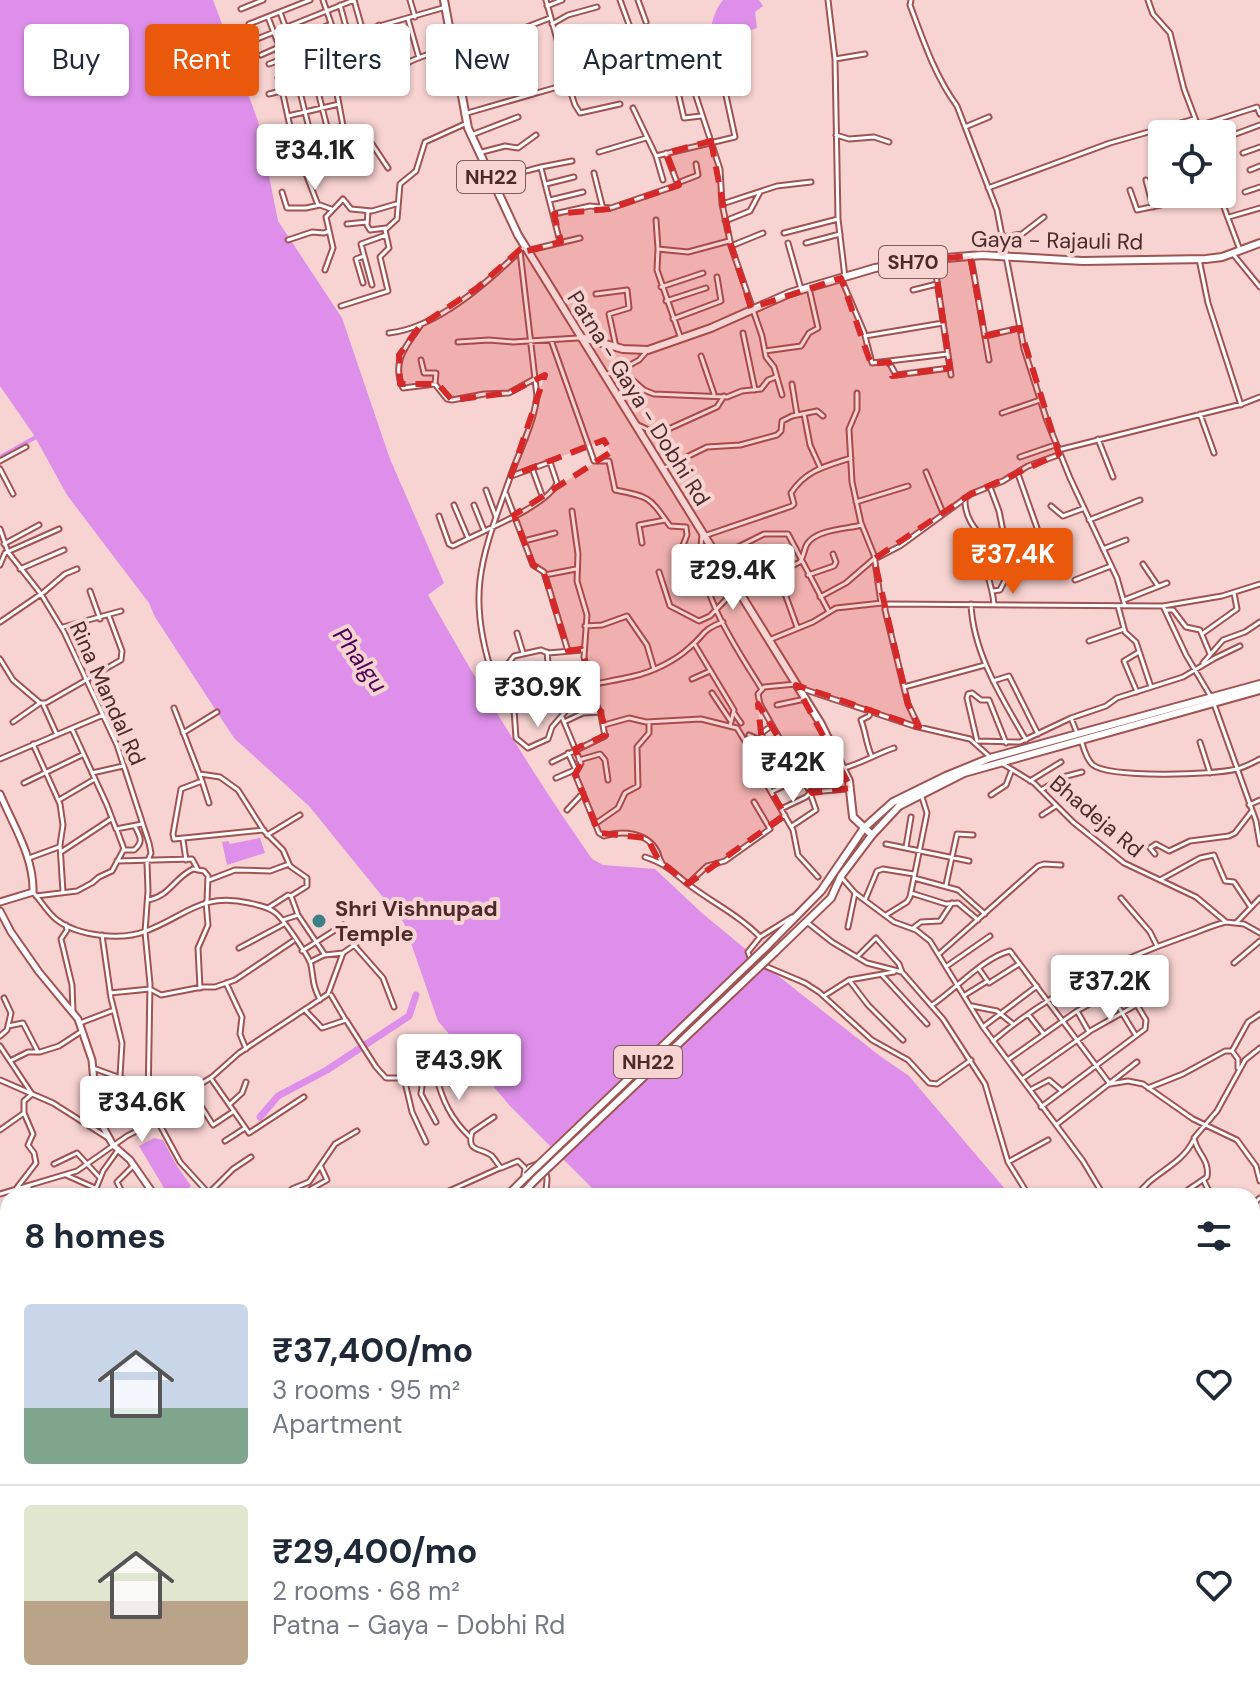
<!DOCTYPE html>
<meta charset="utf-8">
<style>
:root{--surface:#fff;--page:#f2f2f3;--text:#1f2937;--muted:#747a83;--line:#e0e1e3;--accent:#ea580c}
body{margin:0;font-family:"DM Sans",sans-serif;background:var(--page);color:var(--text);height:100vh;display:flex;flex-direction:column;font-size:30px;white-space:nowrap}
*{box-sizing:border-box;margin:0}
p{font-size:26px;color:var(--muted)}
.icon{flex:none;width:44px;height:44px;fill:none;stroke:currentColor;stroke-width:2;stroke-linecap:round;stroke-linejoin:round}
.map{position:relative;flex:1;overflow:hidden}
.drawer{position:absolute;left:0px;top:1188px;width:1260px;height:514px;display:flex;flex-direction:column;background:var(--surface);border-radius:24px 24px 0 0;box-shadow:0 2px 6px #0004}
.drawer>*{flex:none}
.top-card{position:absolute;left:24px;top:24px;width:800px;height:72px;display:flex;gap:16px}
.buttons{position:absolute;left:1148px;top:120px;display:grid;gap:16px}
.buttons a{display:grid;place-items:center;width:88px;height:88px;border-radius:8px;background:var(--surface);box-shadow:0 2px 6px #0004;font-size:40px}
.price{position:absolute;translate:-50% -68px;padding:0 18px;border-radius:8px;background:#fff;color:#222;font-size:26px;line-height:52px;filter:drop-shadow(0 2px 4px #0008)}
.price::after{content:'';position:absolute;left:50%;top:48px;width:24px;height:18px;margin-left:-12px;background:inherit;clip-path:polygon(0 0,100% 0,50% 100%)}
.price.selected{background:var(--accent);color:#fff}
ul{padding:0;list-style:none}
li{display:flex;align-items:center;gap:24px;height:200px;padding:0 24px}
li+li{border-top:2px solid var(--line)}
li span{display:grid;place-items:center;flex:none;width:224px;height:160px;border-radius:8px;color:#555}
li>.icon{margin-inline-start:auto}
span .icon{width:96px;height:96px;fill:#fffc;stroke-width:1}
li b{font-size:34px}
h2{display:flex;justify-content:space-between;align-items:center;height:96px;padding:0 24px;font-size:34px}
.tag{padding:0 28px;border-radius:8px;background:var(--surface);box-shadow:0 2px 6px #0004;font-size:28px;line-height:72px}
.tag.selected{background:var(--accent);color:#fff}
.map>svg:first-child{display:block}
.water{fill:#dd8fe9}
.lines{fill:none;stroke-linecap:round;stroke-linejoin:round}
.canal{stroke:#dd8fe9;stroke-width:4}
.river{stroke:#dd8fe9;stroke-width:7}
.street-casing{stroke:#9f5352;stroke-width:7}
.secondary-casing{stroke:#9f5352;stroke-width:9}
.primary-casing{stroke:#9f5352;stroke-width:10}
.street{stroke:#fff;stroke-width:3}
.secondary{stroke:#fff;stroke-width:5}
.primary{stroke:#fff;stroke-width:6}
.primary-bridge-casing{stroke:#9f5352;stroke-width:10;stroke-linecap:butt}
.primary-bridge{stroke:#fff;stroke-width:6}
.marked{fill:#d62828;fill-opacity:0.2;stroke:#d62828;stroke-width:6;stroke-dasharray:16 10;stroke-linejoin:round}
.poi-dot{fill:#398186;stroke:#f7d3d1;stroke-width:3}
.labels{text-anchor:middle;stroke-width:8;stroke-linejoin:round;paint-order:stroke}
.shield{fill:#f7d3d1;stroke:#7f5d5b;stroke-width:2}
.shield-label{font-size:20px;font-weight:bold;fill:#4b2a29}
.street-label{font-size:22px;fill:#4b2a29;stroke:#f7d3d1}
.poi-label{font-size:22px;font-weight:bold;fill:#4b2a29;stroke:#f7d3d1;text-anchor:start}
.water-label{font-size:24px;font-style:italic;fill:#4d0058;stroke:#f7d3d1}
</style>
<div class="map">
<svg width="1260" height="1701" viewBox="0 0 1260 1701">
<rect width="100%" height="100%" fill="#f7d3d1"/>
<!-- water -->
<path class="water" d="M0,0H213L258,121L278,221L342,318L390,459L444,583L428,595C479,686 532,773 592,859L603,865L655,869L703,914L777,975L880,1056L909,1076L1011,1196H600L510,1106L438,1021L404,923L309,806L234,738L155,617L149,603L67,495L34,435L0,386Z
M723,0H759L763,6L755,12L757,28L746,32L751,49L740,59L728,65L725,63L718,66C707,44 708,19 723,0Z
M260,838L265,853L227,865L222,842L228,841L230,844Z
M154,1138L163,1140L177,1166L191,1186L189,1188L192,1192L184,1196H166L167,1193L139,1146Z
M1252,1493L1260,1502V1701H983L972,1694H1252Z"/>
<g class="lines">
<!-- canal -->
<path class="canal" d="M0,457L36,437"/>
<!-- river -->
<path class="river" d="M260,1117L278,1096L327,1070L409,1016L416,995
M308,1701L309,1694"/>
<!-- street casing -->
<g class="street-casing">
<path id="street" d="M323,0L347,70L345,85
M354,0L379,88
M410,0L415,17
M546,0L558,43
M620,0L634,38
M638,0L646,22
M828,0L835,59L838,219L845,277
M911,0L910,5C923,40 935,76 957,106L997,210L1024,349L1047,421L1070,478L1117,578L1125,606
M1148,0L1153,14L1170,33L1184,89L1201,134
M547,6L562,0
M241,9L263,0
M280,12L307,86
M268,17L279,46
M408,19L419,58
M249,24L310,0
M552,24L568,15L597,7
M379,25L393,75
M365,30L446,7
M501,37L550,18
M242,45L354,0
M261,55L331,24
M835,59L865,54
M269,64L348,34L340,5
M278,78L342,52
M316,84L332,146L372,144L388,168
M693,87L720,169L722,204L731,246L762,336L766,357L774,367L782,395
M299,88L316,156
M282,90L293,140L318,205
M678,92L684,118L701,116
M269,94C307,84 329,80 368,92C384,87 391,74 404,65C418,56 437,52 453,48
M633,108L656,156L663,180
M464,114L568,84L575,105L580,113L620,104
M288,116L339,104
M1198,126L1257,107L1260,114
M965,127L989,117
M474,134L518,117
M836,135L849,139L874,137L889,142
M293,139L343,126L335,83L319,30
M1222,139L1260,125
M482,152L505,146L518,148L536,135
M599,152L646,138
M1243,153L1260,147
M656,156L735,137L724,86L711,62L707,40
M541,168L560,242
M1250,170L1260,166
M594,173L603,209
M492,180L541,167L572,161
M1146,180L1153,207
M546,184L574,177
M678,185L680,182L698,175L696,164
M988,188L1110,143L1194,119
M1130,190L1137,210L1212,194
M282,192L287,208H306L320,205L331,209
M1245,192L1260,187
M1169,194L1171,203
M1219,194L1240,250
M550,200L583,192
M722,204L777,186L811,182
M368,211L367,225L370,230L386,228
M554,214L590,206L611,208L678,185L666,153
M1229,217L1260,208
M656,220L658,249L657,270L681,339
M725,221L750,211L760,192
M347,224L367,222
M784,233L838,219
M1002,237L1022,234L1044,217
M288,240L312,232L324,233L329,231
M788,243L801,289
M806,243L840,234
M731,246L763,233
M658,249L688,252L729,241
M530,250L580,238
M520,251L537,396C534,422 521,448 512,472C483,554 464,592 494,679C497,689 504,696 508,706L514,709C527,694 611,682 634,676C652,672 675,661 689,648C705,635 701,630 723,622
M1233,254L1260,287
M971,258L989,360
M1199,259L1208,303L1241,405
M934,261L951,375
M325,270L333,248L326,217L343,199L351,209L372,211L396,204
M841,278L864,332L872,363L948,354
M363,283L356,259L364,256
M372,285L361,244L386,235
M661,287L703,273
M913,290L937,284
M596,294L627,290L629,308L609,314L616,347
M666,301L706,288
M341,306L388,291L380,257L389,248L385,230L397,219L400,184L416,171L425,142L467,123
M673,319L721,301L717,277
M420,326C406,346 391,362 403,388L435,384L447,399L452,400L484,394L509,393L536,378
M389,333C437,328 488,282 522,249
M743,333L755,390
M865,336L943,323
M985,336L1020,328
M551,340L594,461H609L615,490C651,497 649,497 670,526L686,527L687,535L680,553L679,581L704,576
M458,342L489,340L513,342L578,338
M765,351L801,346L809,333L818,328L809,288
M701,356L714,394
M421,360L424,373H436L435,384
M889,362L896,375L950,368
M621,370L639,360L647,351
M607,374L621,370L644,390L654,394L727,397L742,391L761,389L768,380L776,377
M792,384L797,415
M857,393V410L849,429L852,482L861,523L874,555L881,603
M1002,413L1040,400
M804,414L810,445L820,467
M1200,414L1214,453
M638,425L655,433L664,431L717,407L724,396
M1098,439L1113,477
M1058,450L1242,404L1260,397
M1020,457L1055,445
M0,461L26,447
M532,468L543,498
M0,469L13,494
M662,469L707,447L740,445L777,435L781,431L782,421L792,416L817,411L823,416
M926,472L943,513
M990,487L999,511L1005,541
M486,490L496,517
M506,494L533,565L544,572L568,651
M965,498C964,516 974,529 986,541L1002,542L1035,533L1037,528L1018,474
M856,502L908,486
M454,505L468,538
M474,505L484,530
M1051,506L1063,516L1082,509
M572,511L578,554L577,581L587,615L584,657L590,684
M439,516L449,544L453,546C477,533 547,507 557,483L550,462L511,476
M1089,520L1140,500
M0,529L8,552L41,594L64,632L117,745L149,843L151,853L147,863L148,891L145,932L150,984L148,1103L180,1162L211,1196
M702,535C695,590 734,644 761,688
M979,535C979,557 992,580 994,604
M704,536L792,506L794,504L791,493C806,470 826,466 851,458
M524,541L555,533
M642,543L639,525L665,520
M4,544L39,525
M1103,549L1126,540
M718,557L764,534H788L829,612
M875,559L900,546L971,494L1003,481L1028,466L1058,455
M1143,564L1158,586
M0,565L5,553L59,529
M20,569L64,550
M659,572L670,606L699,621L710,616L737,588L765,565H769L776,573L800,562C804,556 804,549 807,544C817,529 847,529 862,525
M545,575L576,569
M808,575L834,566L836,562L833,554
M1075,580L1111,566
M90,591L100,619
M784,591L797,627
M993,591L1000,590L1007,576L1023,571
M820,597L846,583L875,558
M1124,600L1167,583
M971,604C973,653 1002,698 1026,740
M1118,606L1125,632L1136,642L1151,687
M1163,606L1222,596L1260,584
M1167,610H1173L1186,627L1200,630L1210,654
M0,622L44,592L65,574L77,569
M585,626L602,625L627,616L647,645L654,669
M63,627L121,611
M517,633L523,653
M1202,634L1237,609L1234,593
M769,640L813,622L836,608L882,603
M1089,641L1124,629
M695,645L734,710L730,726
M547,652L551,696
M0,659L13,680L40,703
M1203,663L1223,640L1245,632L1260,622
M490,667L501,666L507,677L549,673
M503,670L514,656L541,650L548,653L583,650
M692,679L710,671
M993,681L1009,676L1038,734
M796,684L764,687L758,694L760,704L810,792L847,789
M904,687L985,665
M803,689L914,726L970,739L989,756
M1137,692L1124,661L1139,652
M712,693L730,720
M43,704L57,735
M1214,704L1256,821L1260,844
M777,705L805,699
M174,708L202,781L181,789L173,834L174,839L264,830
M514,709L516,738L528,748L548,739L552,727L565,712L561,692
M871,711L869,716L861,720C866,733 866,744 872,757
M734,713L741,723
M562,717L581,763L575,774L599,833L604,836C622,830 647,832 657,851C659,855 659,859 662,863
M1071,718L1106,706L1117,698L1183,677L1215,658L1240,646
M13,722L40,703H46L121,660L122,651L109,616
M564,722L583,713L601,712
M604,725L629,718L646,722L701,719L737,728L752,753L761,755
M771,726L763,732L759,745L767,785L793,830L798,855L818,877
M919,727L908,704L885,610V605L889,604L1163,606L1186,655L1211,697
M72,729L107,805L116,829L142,824
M183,733L217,712
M749,735L758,739L779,740
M977,741L967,698L968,694L972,693L981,700H989L1006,743
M977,741L1020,742L1071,718L1077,733
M1200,742L1210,773
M1082,743C1084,750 1087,760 1093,765C1110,778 1214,775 1237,769C1245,767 1252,763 1260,759
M33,744L60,804L63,825L60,845L63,892
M568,753L575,768
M0,759L103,715
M579,760L600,754L605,760L608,780
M552,762L605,736L601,715L589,686
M1003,764L1034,783L1073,822L1124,863L1196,897L1226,922L1244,924L1260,933
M844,768C862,763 876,754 894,748
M765,771L791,761
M92,773L123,766
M200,774L220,777L238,790L264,831L283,850L290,866L307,878V886L291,896L298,915
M556,778L577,769
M202,781L209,803
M1030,781L1061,762
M24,783L82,755
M1041,790L1063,777L1082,772
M771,792L788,784
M991,795L1006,785L1011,772
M59,800L93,780
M1249,805L1260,800
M781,809L806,797L810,793L816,810L792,826
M567,810L583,793
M1042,815L1056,806
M595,824L618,808L625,793L638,786L637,747L649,733V723
M770,826L785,815
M267,835L300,815
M183,840L186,860
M886,844L969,861
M906,847L911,817
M123,850H134C145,841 139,836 135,826
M61,852L111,819
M1155,854L1150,848L1156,844L1169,851L1190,841L1229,836L1235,833L1252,811
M645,857C668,865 670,870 688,884C711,902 739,915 760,937
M29,858L59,847
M117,861L192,859L198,870
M842,878L855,893L894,922L916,930L930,941L983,1027L1083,1161L1104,1196
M914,878L958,890L985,914
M209,880L235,870L270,871L289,864
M1160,880L1200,858L1214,855L1225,881L1234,882L1250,906
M688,884L707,866L725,861L770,829L754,802
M946,885L957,834L973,835
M33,892C41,901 48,913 57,920C78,936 121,941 146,931C186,916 201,892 249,903C258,905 270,907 277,914C284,921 309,956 311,965C314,982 312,983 320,1000
M911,893L946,904L958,903L978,920
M36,896L77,891L92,883L99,877L112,871L124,849L117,830
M1121,898L1150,932L1157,946
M148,900C170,896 174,878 193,869L204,871L208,876L207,901
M865,900L877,871L883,869L914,874
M268,908L288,895L291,896
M886,915L907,902L910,897L927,813L921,794
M792,917L760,937L748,952L751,960L805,983L819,992L872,1040L908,1060L929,1083L937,1084L971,1060
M283,920L298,915L325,955L343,953L360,941
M808,923L832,942L867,963L902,972L943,1019L985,1084L1008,1162L1029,1196
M1236,923L1260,898
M66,925L67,930L61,939L72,985L73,1012
M848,927L855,893
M913,928L921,922L940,921L952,903
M102,935L111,998L122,1043L120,1076
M354,945L383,978L394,1007
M239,948L284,924
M302,951L343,925
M939,954L1038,866L1044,864L1061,865
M857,957L876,938L899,964L902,972
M310,962L324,955
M1234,963L1260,941
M947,966L990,936
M979,969L989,983L1019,964
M882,975L927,1024
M849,980L868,1005L903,1040
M226,983L242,1017L240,1034L246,1049
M200,988L198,948L208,925L206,902
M110,993L150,989L161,995L202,987H215L235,980L293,941
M1110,993L1135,1034
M331,995L345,1019
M965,995L986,982
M824,996L849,980L894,972
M932,1005C955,990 984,957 1010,951L1110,1084L1128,1081L1143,1084L1193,1119L1237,1140L1256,1166L1260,1181
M972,1006L997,1011L1013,1024
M305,1010L322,1028L346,1020L376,1067L386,1078H427L444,1074L456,1089
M1028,1014L1043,1033
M80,1023L114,1010
M8,1026L23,1023L38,1052
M983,1027L1037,986
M1090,1031L1152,996
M0,1036L7,1030L11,1013L4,998
M993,1041C1051,992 1115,961 1186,936C1199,932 1212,925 1226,922
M0,1046L32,1094L24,1101V1113L0,1130
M1232,1051L1248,1022L1260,1014
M1009,1059L1077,1011L1115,990L1103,969
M10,1061L28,1052H40L59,1046L82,1031
M93,1068L159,1092L191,1090L212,1077L239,1053L328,994L343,953
M436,1075C442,1100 451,1119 470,1137
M404,1078L412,1112L426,1142
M423,1078L421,1094L436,1122
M1022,1079L1089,1032L1077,1011
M0,1080L53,1103L108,1138
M212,1080L249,1133L304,1097
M95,1086L148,1103
M1148,1088L1183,1074L1225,1051H1232L1238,1059V1068
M191,1090L213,1125L234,1111
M1030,1090L1049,1080L1062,1091
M230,1104L242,1093L246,1082
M1041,1107L1145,1029L1146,1020L1137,1005
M494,1117L472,1132C466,1153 481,1147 492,1156C493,1157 500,1167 501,1168L518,1161L525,1168L524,1175
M1056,1125L1137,1062
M225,1141L245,1128
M1008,1162L1048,1140
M54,1164L77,1153L100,1178
M527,1171L529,1167L537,1164C551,1176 547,1179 545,1196
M66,1175L95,1188
M1204,1181L1211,1196
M28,1186L33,1196
M16,1189L36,1163L34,1153L28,1145L33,1134L24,1113
M292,1189L309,1182L335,1144L357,1131
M0,1194L77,1171L127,1136L158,1120
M208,1194L233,1169L251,1157
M93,1196L103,1171L118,1150
M124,1196L117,1182L134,1165
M308,1196L311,1189L327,1180L321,1167
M438,1196L500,1168
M1137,1196C1151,1173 1180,1167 1193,1141
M1179,1196L1207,1177C1210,1159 1196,1153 1194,1138L1217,1111L1245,1060L1260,1048
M1252,1205L1260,1198
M1252,1239L1260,1234
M0,1246L8,1242
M1252,1247L1260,1260
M1252,1269L1260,1264
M1252,1299L1260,1295
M1252,1364L1260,1358
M0,1421L8,1419
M0,1441L8,1439
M0,1458L8,1456
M1252,1463L1260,1473
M0,1487L8,1508
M0,1566L8,1561
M0,1583L8,1580
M0,1597L8,1594
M0,1634L8,1632
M0,1694L8,1692
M17,1694L18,1701
M107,1694L117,1699L139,1694
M285,1694L288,1701
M375,1694L378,1701
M448,1694L449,1701
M493,1694L497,1701
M956,1694L962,1701
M190,1701L214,1694
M248,1701L263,1694
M324,1701L342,1694
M382,1701L400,1694
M598,1701L606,1694"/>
</g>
<!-- secondary casing -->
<g class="secondary-casing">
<path id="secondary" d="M0,794C13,825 34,857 33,892L0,902
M0,911L11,932L39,972L78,1019L92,1060L96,1103L102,1125L113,1145L130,1160L155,1196
M612,1694L632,1701"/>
</g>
<!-- primary casing -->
<g class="primary-casing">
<path id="primary" d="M444,0L468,128L518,235L821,724L849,781L853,817L872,835
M580,337L623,349L648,350L711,328L790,293L875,268L934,259L982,255L1083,261L1206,259L1222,257L1260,243
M767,946L821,891L864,828L893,802L946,776L990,758L1260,684
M775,952L831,898L841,876L872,835L899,806L964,773L1260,690
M507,1196L527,1176
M520,1196L536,1179
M104,1701L107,1694"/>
</g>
<!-- street -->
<use href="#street" class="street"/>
<!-- secondary -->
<use href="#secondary" class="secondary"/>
<!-- primary -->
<use href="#primary" class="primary"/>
<!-- primary-bridge casing -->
<g class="primary-bridge-casing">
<path id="primary-bridge" d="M527,1176L767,946
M536,1179L775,952"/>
</g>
<!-- primary-bridge -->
<use href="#primary-bridge" class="primary-bridge"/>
</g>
<!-- marked area -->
<path class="marked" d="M711,141L730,241L751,308L841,278L871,364L889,362L892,376L950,368L934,259L970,256L985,336L1020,328L1059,454L971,494L874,559L908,704L919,727L796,685L851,788L812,793L758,704L766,782L785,815L688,884L658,859L647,838L599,833L575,774L581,764L575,749L606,735L603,721L581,649L568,651L543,570L533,565L514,515L611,452L604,440L511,476L545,375L509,393L452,400L438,384H400L399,355L420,326L477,288L524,246L527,251L561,242L554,214L609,209L679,185L666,153Z"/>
<!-- markers -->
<circle class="poi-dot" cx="319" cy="921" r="8"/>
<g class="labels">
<!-- shield labels -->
<g class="shield">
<rect x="457" y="161" width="68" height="32" rx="6"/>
<rect x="879" y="246" width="68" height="32" rx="6"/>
<rect x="614" y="1046" width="68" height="32" rx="6"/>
</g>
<g class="shield-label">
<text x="491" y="184">NH22</text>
<text x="913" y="269">SH70</text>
<text x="648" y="1069">NH22</text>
</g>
<!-- street labels -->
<g class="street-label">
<text transform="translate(1057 240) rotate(1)" y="8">Gaya - Rajauli Rd</text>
<text transform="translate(639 398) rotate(58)" y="8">Patna - Gaya - Dobhi Rd</text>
<text transform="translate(108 693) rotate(66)" y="8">Rina Mandal Rd</text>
<text transform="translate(1097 816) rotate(40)" y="8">Bhadeja Rd</text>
</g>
<!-- poi labels -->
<g class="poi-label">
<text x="335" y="916">Shri Vishnupad<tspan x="335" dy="25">Temple</tspan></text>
</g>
<!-- water labels -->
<g class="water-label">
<text transform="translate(360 660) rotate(54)" y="8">Phalgu</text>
</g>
</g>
</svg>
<div class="buttons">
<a><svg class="icon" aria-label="locate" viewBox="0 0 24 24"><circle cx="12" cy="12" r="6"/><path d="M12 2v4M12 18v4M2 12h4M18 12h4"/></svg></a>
</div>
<b class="price" style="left:315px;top:192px">₹34.1K</b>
<b class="price selected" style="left:1013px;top:596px">₹37.4K</b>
<b class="price" style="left:733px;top:612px">₹29.4K</b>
<b class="price" style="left:538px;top:729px">₹30.9K</b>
<b class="price" style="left:793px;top:804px">₹42K</b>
<b class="price" style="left:1110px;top:1023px">₹37.2K</b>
<b class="price" style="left:459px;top:1102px">₹43.9K</b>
<b class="price" style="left:142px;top:1144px">₹34.6K</b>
<div class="top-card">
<a class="tag">Buy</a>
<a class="tag selected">Rent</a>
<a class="tag">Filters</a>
<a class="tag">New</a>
<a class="tag">Apartment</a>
</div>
<section class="drawer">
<h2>8 homes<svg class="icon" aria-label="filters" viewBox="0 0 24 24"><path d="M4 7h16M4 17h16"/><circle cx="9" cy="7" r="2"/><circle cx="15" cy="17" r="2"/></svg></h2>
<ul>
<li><span style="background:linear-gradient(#c9d6e8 65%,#7fa58c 0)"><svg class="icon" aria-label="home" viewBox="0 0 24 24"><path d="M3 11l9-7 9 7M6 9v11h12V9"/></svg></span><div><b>₹37,400/mo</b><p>3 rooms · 95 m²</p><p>Apartment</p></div><svg class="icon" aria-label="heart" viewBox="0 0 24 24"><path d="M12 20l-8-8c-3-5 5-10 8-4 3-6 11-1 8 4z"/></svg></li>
<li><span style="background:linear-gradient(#dfe7d0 60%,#b9a48a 0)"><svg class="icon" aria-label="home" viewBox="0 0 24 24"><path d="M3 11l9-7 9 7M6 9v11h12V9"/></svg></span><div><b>₹29,400/mo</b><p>2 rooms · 68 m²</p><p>Patna - Gaya - Dobhi Rd</p></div><svg class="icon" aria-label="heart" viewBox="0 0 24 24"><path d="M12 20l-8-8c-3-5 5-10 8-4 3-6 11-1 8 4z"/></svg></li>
</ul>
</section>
</div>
